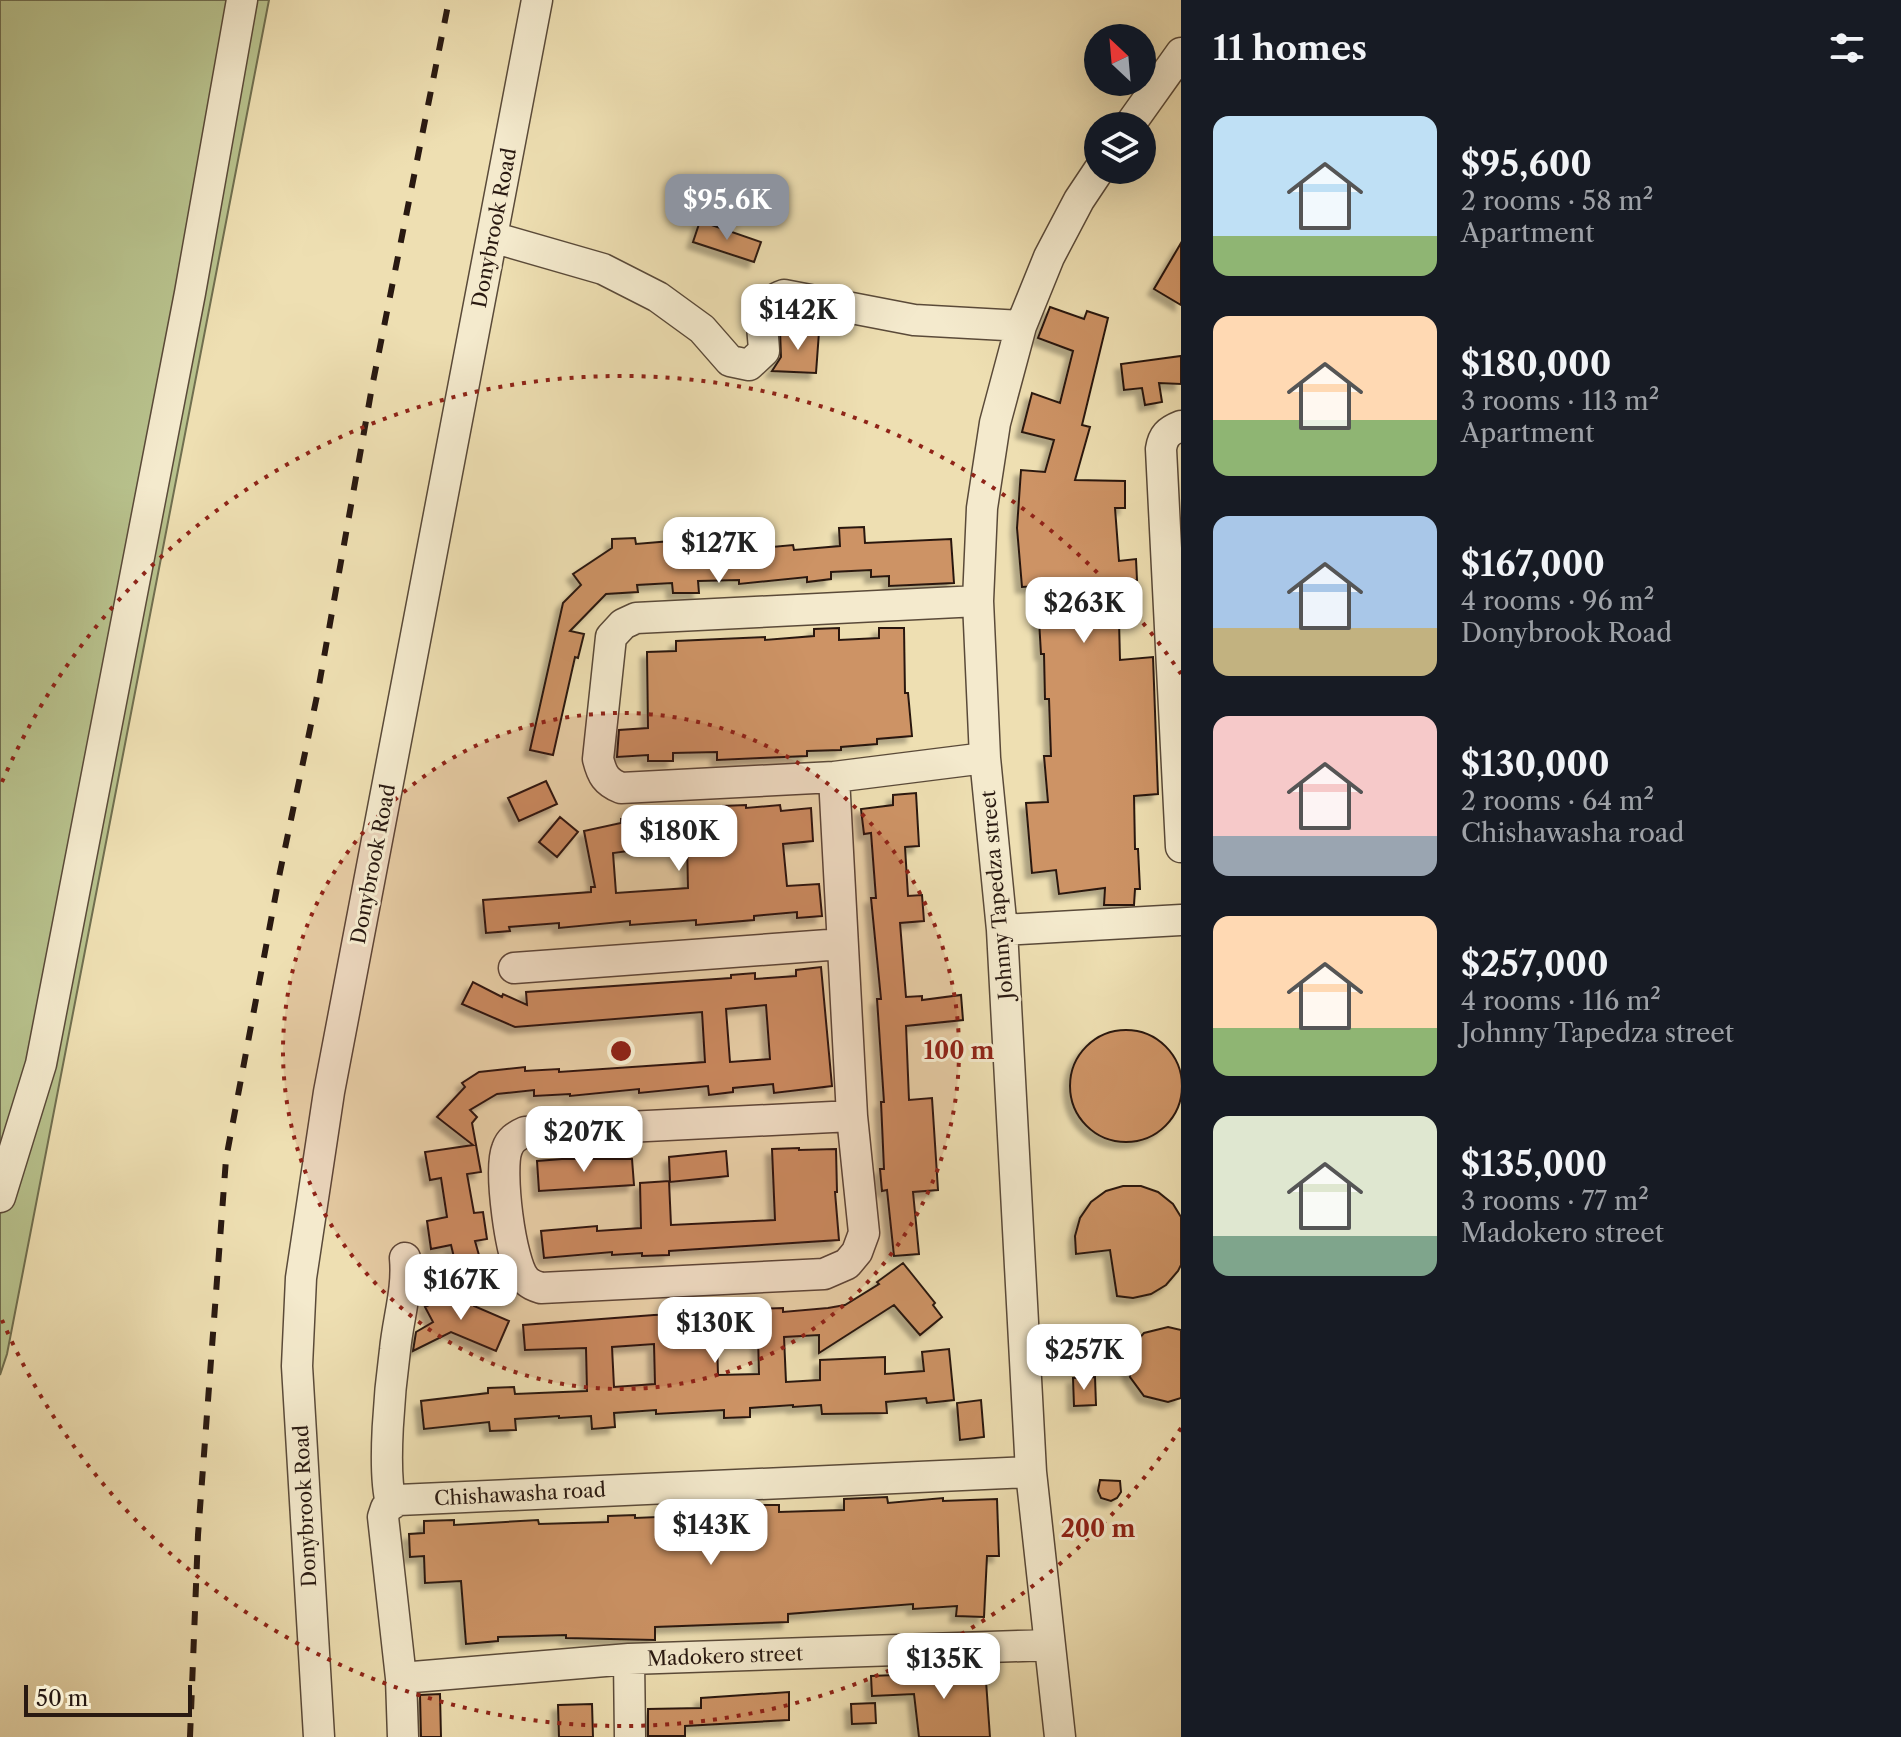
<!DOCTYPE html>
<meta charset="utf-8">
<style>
:root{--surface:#171b24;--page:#242831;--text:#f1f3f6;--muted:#9ea1a6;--accent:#8c9099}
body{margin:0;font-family:"Libre Caslon Text",serif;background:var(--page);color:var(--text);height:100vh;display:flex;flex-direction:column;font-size:30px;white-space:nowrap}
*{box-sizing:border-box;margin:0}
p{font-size:26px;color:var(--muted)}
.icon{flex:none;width:44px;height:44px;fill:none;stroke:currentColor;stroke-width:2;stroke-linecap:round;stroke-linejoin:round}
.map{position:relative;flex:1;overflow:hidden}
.panel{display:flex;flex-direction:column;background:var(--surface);width:720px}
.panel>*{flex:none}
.needle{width:52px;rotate:334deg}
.controls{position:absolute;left:1084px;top:24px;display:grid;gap:16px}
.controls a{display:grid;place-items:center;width:72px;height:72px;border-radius:50%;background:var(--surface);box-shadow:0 8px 32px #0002;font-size:40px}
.scale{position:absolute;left:24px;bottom:20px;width:168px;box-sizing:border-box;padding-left:8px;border:4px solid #291911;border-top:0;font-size:22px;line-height:28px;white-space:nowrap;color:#291911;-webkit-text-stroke:6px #f4eacd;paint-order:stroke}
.price{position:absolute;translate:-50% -68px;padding:0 18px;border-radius:16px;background:#fff;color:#222;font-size:26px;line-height:52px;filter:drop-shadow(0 2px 4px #0008)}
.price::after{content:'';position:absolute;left:50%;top:48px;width:24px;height:18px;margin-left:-12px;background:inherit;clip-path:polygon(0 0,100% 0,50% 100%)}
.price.active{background:var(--accent);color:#fff}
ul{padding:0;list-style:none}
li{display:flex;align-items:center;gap:24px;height:200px;padding:0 32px}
li span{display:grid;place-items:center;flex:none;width:224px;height:160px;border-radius:16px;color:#555}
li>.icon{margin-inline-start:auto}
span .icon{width:96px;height:96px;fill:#fffc;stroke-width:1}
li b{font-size:34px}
h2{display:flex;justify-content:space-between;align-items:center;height:96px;padding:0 32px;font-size:34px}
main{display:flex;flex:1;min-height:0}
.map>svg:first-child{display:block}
.pitch{fill:#b8c28d;stroke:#706e4f;stroke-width:2}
.building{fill:#cd9365;stroke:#291911;stroke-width:2;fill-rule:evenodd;filter:url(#shadow)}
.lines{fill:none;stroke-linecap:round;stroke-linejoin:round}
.minor-casing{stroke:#5a4a39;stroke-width:33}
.minor{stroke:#f4eacd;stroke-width:30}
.rail{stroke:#291911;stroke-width:6;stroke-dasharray:14 14;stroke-linecap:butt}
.ring{fill:none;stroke:#8f2418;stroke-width:4;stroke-dasharray:4 8}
.labels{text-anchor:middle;stroke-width:6;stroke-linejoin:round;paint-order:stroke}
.street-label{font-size:20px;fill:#291911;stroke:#f4eacd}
.centre{fill:#8f2418;stroke:#f4eacd;stroke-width:4}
.ring-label{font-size:24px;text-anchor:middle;font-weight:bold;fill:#8f2418;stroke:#f4eacd;stroke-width:6;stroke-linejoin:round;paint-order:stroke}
</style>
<main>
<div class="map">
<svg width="1181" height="1737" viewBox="0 0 1181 1737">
<defs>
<filter id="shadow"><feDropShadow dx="-6" dy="6" stdDeviation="2" flood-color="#0004"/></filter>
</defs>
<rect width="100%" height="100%" fill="#eedfb2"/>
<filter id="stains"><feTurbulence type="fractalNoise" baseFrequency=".0025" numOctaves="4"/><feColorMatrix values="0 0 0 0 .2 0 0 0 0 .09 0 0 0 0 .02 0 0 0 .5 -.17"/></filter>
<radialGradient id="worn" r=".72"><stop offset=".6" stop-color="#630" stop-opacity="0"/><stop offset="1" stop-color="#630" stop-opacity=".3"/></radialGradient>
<!-- pitch -->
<path class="pitch" d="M0,0H269L7,1354L0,1375Z"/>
<!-- building -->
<path class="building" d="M700,221L761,242L754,262L693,242Z
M1181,243V305L1154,289Z
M1050,307L1084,319L1087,311L1108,318L1082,425L1090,427L1075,480L1125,481V508H1115L1119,561L1136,559L1137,580L1118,581L1120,660L1153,657L1158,794L1134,796L1135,849H1138L1140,889H1135L1134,905H1104L1105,888L1059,894L1056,870L1032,873L1026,803L1048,802L1044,756H1051L1049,699H1045L1044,654H1041L1037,586L1022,587L1017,528L1021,470L1045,472L1054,440L1022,432L1032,393L1060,403L1073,351L1038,338Z
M780,329L819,332L816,373L772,371L781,357Z
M1181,356V384L1159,383L1162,402L1145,405L1142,388L1124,390L1121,364Z
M864,527L865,543L951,539L954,583L889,586V576L871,577V570L831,572V579L807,582V577L739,584V580L698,581L699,593H673L672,583L637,585L638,592L606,594L570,631L584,634L578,658L575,657L553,755L530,750L563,603L581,585L573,574L612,548V539L635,538L636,544L671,541V536L730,535V551L793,545L794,550L840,546L839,528Z
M839,628V640L879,638V628H904L905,693H908L912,736L877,739V744L841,747V750L807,751V756L717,760V752L673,753V761H648V755L617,757L619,730L648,728L647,652L676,651V641L765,637V640L814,636V629Z
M546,781L557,804L519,821L508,798Z
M916,793L919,846L905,847L908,896L922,895L924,921L900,923L906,997L922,996V1000L961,995L963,1020L906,1026L909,1100L932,1098L938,1190L913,1192L919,1254L894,1256L887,1190L882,1191L880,1169H884L881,1102H884L877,999H881L871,898H876L871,833L864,834L861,809L893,805V795Z
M746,805V808L780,805L781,811L811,808L813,841L783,844L787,886L819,884L822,916L797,918V912L754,916V920L696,925V920L630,925V921L559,928V923L509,927L510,931L486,933L483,900L591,892V887H595L584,831L621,823V819L649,816V814L722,811V806ZM687,843L688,888L616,893L613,853Z
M560,817L578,832L557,857L539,842Z
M821,967L832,1086L774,1093L773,1084L733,1088V1092L709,1095L708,1086L639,1093V1089L570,1096V1094L534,1096V1090L497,1094L470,1110L477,1117L472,1123L481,1172L467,1174L474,1213L483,1212L487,1239L475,1241L484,1273L459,1278L451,1245L431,1249L427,1221L447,1217L441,1178L430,1180L425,1152L473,1145L437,1117L465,1087L462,1083L479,1072L525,1067V1071L559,1069V1072L705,1062L702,1012L515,1027L462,1004L473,982L502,997L503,994L527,1005L526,992L731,978V975L755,973V979L796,976V970ZM766,1005L770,1059L730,1062L726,1009Z
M1070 1086a56 56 0 1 1 112 0a56 56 0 1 1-112 0Z
M799,1148V1150L836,1149L837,1192H835L839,1240L669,1251V1255L642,1256V1253L612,1255V1252L544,1258L541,1231L597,1226V1231L641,1228L640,1183L669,1181L671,1225L775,1220L772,1149Z
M726,1151L728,1176L670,1182L669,1157Z
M562,1159H632L634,1185L539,1191L537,1161Z
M1123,1186H1141L1158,1192L1173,1204L1181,1217V1265L1178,1271L1166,1285L1151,1294L1133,1298L1117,1296L1110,1250L1076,1254L1075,1236L1080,1218L1091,1202L1106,1191Z
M903,1263L935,1303L933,1305L942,1317L920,1335L894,1305L819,1353V1335L784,1337L786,1382L820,1380V1360L885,1357V1374L924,1371L922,1352L949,1349L954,1400L927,1403L926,1398L886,1402L887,1413L822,1414L821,1405L793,1407V1405L750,1408V1417L724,1418V1410L656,1414V1410L614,1413L615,1427L592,1429L591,1416L559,1418V1416L515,1419L516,1430L490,1431L489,1422L424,1429L421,1401L488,1393V1388L514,1387L515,1394L587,1391L586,1348L525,1350L523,1325L654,1315L716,1313V1315L757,1312V1309L783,1308V1312L828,1308L845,1305L879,1284L877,1282ZM758,1337L759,1374L718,1375L717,1340ZM654,1344L655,1384L614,1387L612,1347Z
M464,1287L474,1306L509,1321L496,1351L451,1332L413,1351L416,1332L433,1322L425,1307Z
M1168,1327L1181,1330V1398L1168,1402L1144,1396L1130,1377L1128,1365L1136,1342L1144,1333Z
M1095,1377L1096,1405L1074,1406L1073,1378Z
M981,1400L984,1437L960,1440L957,1403Z
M1100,1480L1120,1481L1121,1492L1117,1498L1111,1501L1101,1498L1098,1491Z
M887,1497L888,1503L943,1498V1501L997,1499L999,1556H987L984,1617L956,1616L957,1606L913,1609V1604L788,1614V1622L655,1627V1640L566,1638V1635L498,1637V1641L466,1644L461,1581L425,1583L424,1556L410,1557L409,1534L424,1533V1521L454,1520V1525L538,1520L539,1524L608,1522V1516L635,1515V1518L752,1513V1505H779V1512L844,1510V1499Z
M985,1667L990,1737H919L914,1694L872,1696L871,1676L895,1675V1677Z
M789,1692V1720L685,1726V1736H648V1709L701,1708V1698Z
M440,1694L441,1737H421L420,1695Z
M875,1703L876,1723L852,1724L851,1704Z
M592,1704L593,1737H559L558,1705Z"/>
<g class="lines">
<!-- minor casing -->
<g class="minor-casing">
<path id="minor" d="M1129,126L1181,53
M492,237L603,269L658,297L702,329L730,361L749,365L764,351C763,326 755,305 784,295L914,320L1021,326
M1181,426C1168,431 1163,436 1161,449L1181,847
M978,601L636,618L623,624L611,637L598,759C602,775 606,782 621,788L834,777L985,758
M834,777L852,1116L864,1233L857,1252L847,1264L824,1274L541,1288C535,1286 529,1284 525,1279C510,1262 499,1169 507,1149C510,1140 516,1136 525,1132L852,1116
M1002,930L1181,920
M514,968L842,944
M0,1197L41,1064L190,293L242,0
M391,1503C382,1469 390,1387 395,1350C398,1319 408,1289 405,1258
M629,1659L630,1737
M401,1678L629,1659L1050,1645
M319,1737L297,1366L301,1278L329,1092L537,0
M403,1737L401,1678L383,1517L386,1508L398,1500L1031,1472
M1060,1737L1031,1472L1002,930L985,758L978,601L982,508L995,423L1021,326L1049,257L1079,200L1099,170"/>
</g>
<!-- minor -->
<use href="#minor" class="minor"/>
<!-- rail -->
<path class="rail" d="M190,1737L198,1535L226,1159L280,872L318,691L372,387L449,0"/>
</g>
<!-- distance rings -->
<circle cx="621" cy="1051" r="338" fill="#8f2418" fill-opacity=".12"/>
<g class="ring">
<circle cx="621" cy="1051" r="338"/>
<path d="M1181 1428A675 675 0 0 1 2 1320M2 782A675 675 0 0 1 1181 674"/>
</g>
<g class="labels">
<!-- street labels -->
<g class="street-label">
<text transform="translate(494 228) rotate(-79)" y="7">Donybrook Road</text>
<text transform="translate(373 864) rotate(-79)" y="7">Donybrook Road</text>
<text transform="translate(997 895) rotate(-95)" y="7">Johnny Tapedza street</text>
<text transform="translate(520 1494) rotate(-3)" y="7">Chishawasha road</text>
<text transform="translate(305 1506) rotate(-93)" y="7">Donybrook Road</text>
<text transform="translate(725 1656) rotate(-2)" y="7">Madokero street</text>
</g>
</g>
<circle cx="621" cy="1051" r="12" class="centre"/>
<g class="ring-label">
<text x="959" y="1059">100 m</text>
<text x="1098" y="1537">200 m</text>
</g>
<rect width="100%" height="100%" filter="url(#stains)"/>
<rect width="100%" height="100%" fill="url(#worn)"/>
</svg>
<div class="controls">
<a><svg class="needle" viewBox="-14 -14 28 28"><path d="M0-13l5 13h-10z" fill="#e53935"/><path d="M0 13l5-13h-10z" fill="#9ea1a6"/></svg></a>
<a><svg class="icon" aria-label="layers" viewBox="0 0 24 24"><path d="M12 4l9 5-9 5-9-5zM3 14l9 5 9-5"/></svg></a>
</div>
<div class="scale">50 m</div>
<b class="price active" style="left:727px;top:242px">$95.6K</b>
<b class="price" style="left:798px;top:352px">$142K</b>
<b class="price" style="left:719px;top:585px">$127K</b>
<b class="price" style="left:1084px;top:645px">$263K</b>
<b class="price" style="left:679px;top:873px">$180K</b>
<b class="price" style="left:584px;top:1174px">$207K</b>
<b class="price" style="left:461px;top:1322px">$167K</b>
<b class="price" style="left:715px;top:1365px">$130K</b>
<b class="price" style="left:1084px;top:1392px">$257K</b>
<b class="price" style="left:711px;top:1567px">$143K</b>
<b class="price" style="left:944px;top:1701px">$135K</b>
</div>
<section class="panel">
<h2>11 homes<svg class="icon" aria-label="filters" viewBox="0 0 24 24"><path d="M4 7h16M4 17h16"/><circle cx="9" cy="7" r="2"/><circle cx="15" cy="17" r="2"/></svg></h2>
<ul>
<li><span style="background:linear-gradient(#bfe0f5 75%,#8fb573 0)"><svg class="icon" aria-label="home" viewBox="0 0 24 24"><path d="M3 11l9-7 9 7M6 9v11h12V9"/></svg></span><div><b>$95,600</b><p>2 rooms · 58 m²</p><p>Apartment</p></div></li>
<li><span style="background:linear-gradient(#ffd9b3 65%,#8fb573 0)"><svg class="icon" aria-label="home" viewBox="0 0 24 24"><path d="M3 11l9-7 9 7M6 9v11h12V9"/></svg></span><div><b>$180,000</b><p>3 rooms · 113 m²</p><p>Apartment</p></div></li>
<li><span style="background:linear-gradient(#a9c7e8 70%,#c2b280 0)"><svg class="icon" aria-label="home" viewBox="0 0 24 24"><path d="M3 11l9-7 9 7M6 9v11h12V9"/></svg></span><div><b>$167,000</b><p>4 rooms · 96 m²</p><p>Donybrook Road</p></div></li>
<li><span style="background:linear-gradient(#f6c9c9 75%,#9aa5b1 0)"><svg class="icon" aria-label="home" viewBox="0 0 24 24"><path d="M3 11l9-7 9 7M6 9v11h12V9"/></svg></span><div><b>$130,000</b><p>2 rooms · 64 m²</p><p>Chishawasha road</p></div></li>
<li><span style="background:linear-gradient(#ffd9b3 70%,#8fb573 0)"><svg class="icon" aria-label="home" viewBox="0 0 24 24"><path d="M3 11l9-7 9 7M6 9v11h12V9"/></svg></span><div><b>$257,000</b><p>4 rooms · 116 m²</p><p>Johnny Tapedza street</p></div></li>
<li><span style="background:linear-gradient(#dfe7d0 75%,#7fa58c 0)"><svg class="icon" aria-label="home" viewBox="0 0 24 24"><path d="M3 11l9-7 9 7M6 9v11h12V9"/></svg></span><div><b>$135,000</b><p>3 rooms · 77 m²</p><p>Madokero street</p></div></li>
</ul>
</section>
</main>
